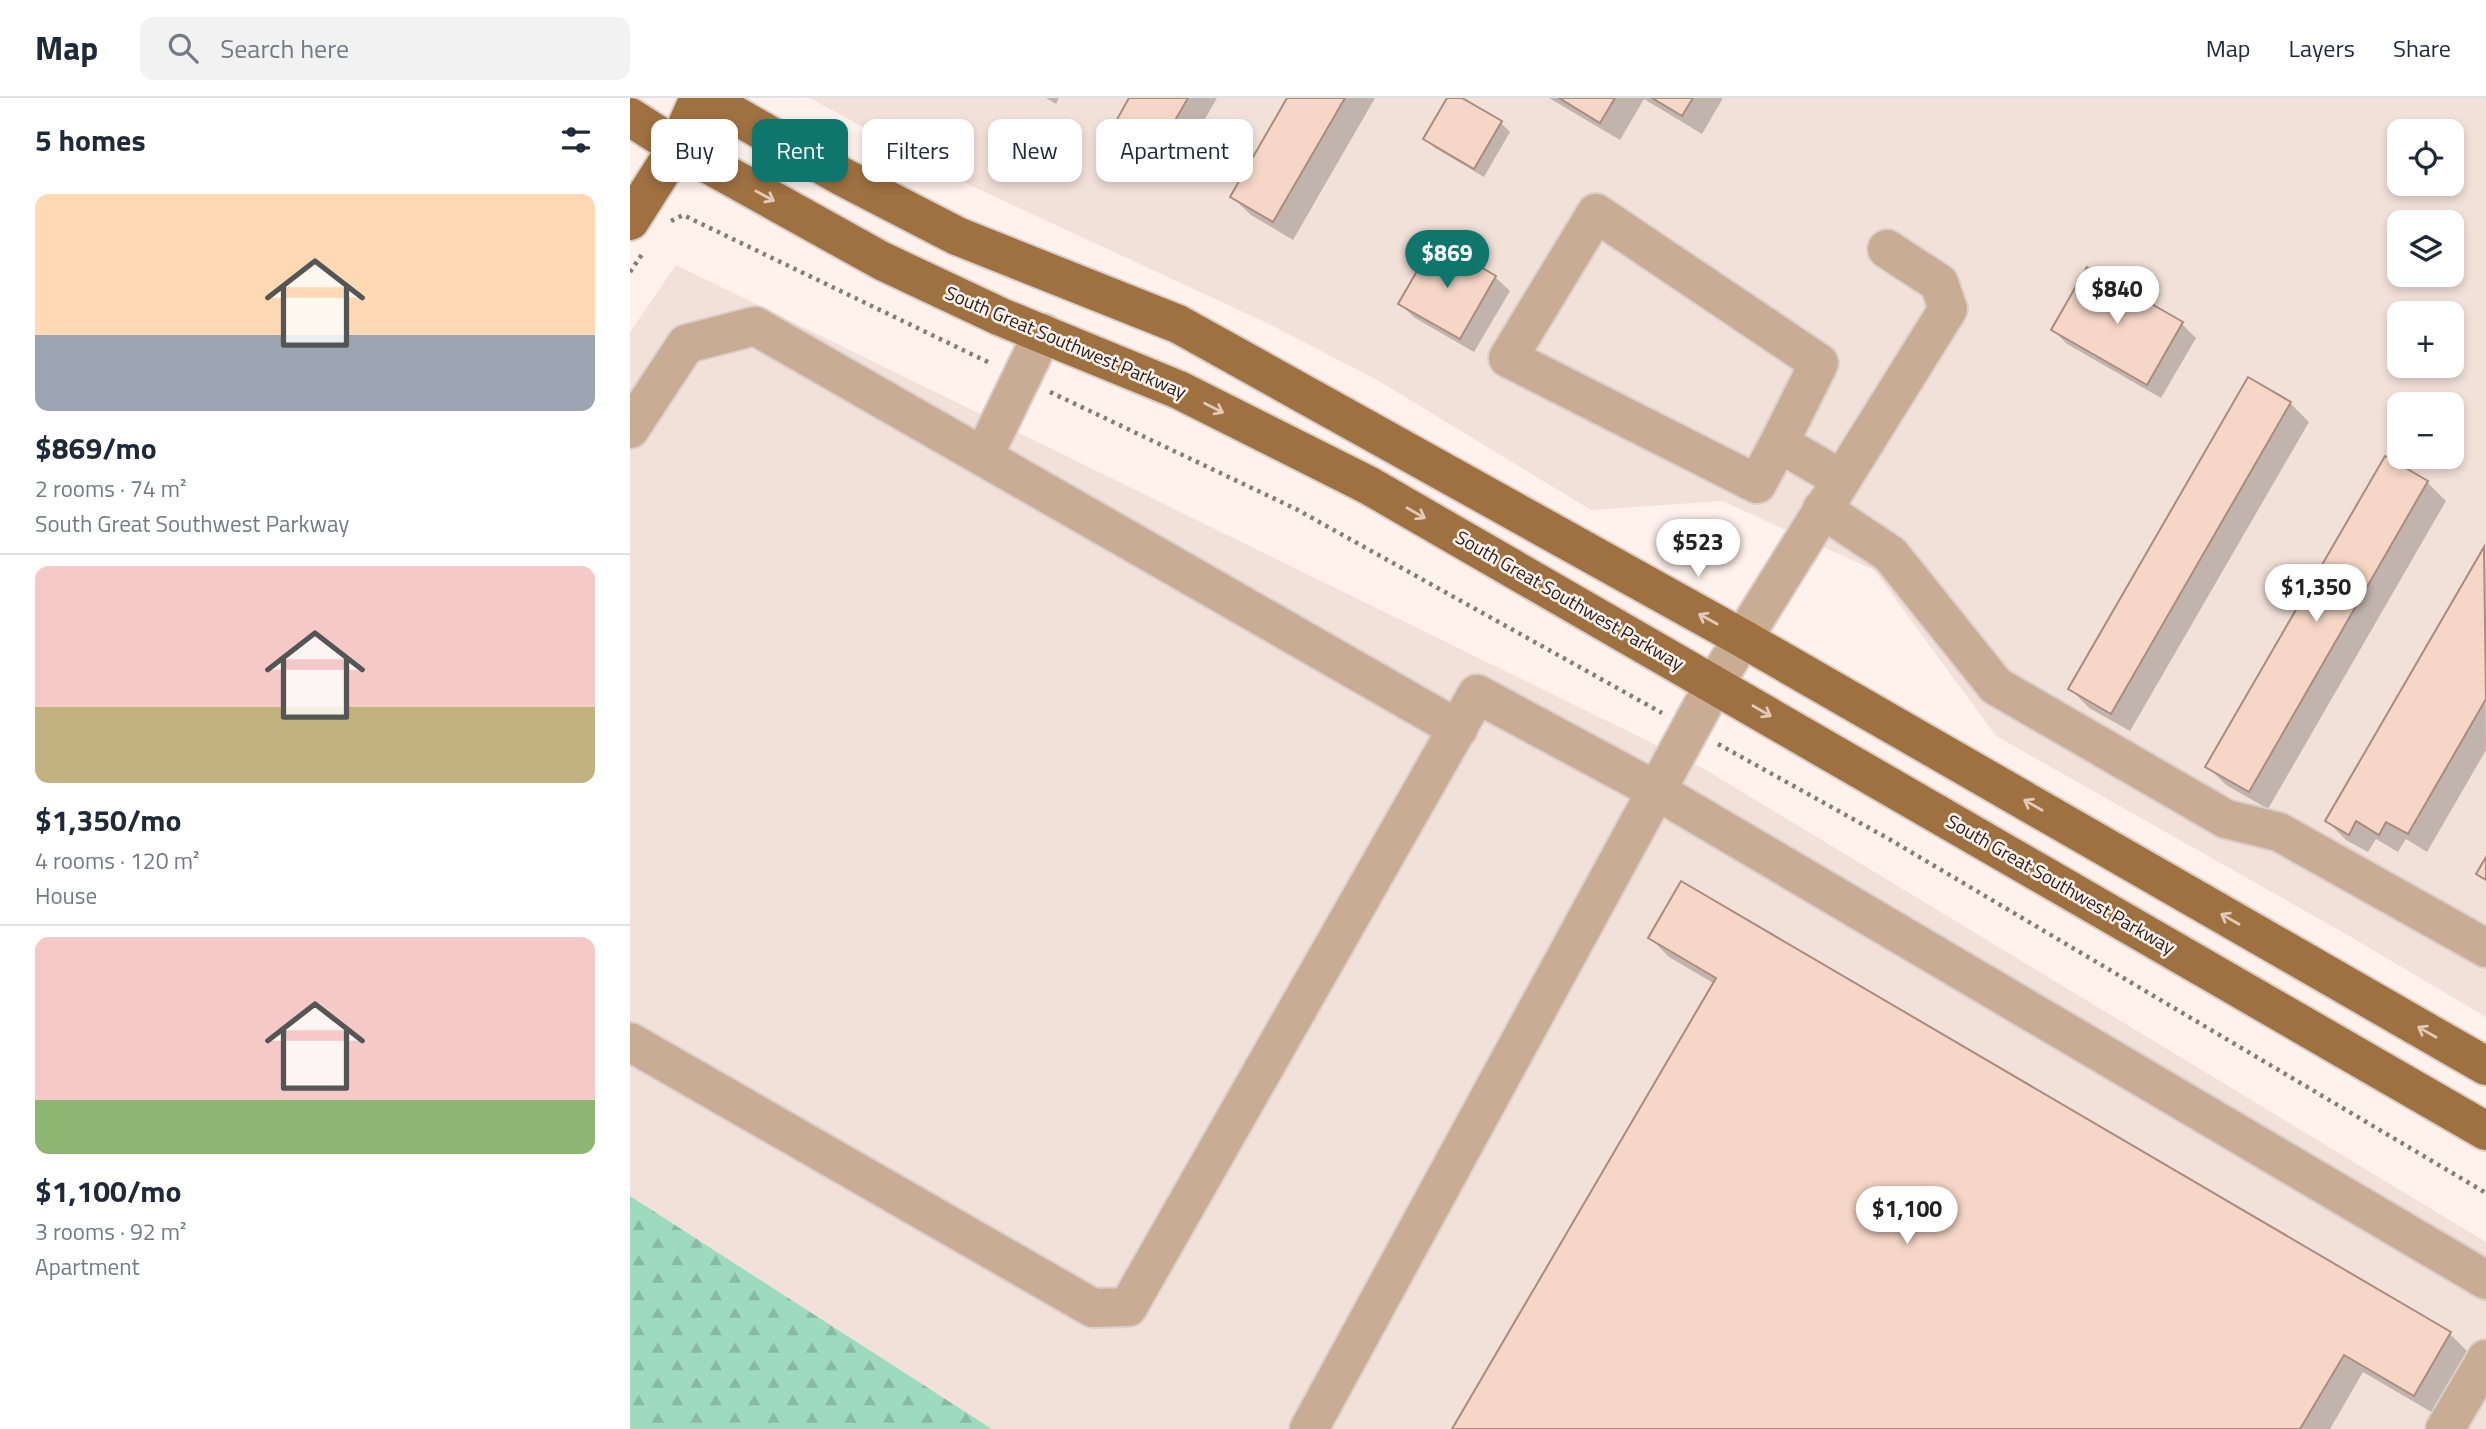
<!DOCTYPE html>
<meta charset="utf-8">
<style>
:root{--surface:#fff;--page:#f2f2f3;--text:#1f2937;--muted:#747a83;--line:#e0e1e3;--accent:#0f766e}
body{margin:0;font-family:"Titillium Web",sans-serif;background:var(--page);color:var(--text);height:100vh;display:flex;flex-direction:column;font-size:26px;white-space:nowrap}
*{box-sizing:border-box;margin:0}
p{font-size:23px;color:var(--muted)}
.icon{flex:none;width:38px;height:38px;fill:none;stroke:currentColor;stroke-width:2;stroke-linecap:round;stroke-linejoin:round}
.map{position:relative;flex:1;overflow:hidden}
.sheet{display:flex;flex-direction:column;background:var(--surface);width:630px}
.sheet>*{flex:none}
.banner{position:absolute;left:21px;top:21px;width:665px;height:63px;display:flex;gap:14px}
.controls{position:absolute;left:1757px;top:21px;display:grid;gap:14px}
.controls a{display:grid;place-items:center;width:77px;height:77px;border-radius:14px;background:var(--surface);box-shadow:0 4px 10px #0003;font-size:35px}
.price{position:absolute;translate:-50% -60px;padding:0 16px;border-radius:24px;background:#fff;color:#222;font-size:23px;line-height:46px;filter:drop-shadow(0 2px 4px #0008)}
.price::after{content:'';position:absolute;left:50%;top:42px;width:21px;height:16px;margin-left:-10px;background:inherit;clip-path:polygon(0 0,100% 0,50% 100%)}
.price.on{background:var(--accent);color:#fff}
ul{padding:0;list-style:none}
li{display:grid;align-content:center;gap:14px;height:371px;padding:0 35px}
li+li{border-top:2px solid var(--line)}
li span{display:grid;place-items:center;height:217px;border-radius:14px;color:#555}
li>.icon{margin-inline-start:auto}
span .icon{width:126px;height:126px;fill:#fffc;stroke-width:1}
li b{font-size:30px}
h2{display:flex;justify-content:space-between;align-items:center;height:84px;padding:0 35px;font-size:30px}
.pill{padding:0 24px;border-radius:14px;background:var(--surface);box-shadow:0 4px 10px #0003;font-size:24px;line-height:63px}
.pill.on{background:var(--accent);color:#fff}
header{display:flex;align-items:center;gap:42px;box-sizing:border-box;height:98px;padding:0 35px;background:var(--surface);border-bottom:2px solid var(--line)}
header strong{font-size:33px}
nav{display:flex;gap:38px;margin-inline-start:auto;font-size:24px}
.search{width:490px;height:63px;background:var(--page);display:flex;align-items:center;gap:18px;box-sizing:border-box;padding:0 24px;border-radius:14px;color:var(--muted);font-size:26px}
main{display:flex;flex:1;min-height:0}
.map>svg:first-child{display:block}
.built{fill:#f2e1d9;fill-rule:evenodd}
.forest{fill:url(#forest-firs)}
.shadow{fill:#0003}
.building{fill:#f6d6c6;stroke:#a98c7d;stroke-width:2}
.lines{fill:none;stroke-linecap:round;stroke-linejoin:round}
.minor-casing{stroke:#dccfc9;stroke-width:42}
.major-casing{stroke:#dccfc9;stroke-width:42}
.path{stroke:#897c76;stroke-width:4.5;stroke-dasharray:3.5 5;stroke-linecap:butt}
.minor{stroke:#c8ad94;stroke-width:38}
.major{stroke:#9f7040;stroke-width:38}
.oneway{stroke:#e2cab8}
.labels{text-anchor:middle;stroke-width:5;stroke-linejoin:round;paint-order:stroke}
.street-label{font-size:19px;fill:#261b15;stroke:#fff1eb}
</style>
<header>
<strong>Map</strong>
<div class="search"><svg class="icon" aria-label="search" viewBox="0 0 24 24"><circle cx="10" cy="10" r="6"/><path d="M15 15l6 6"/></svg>Search here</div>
<nav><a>Map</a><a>Layers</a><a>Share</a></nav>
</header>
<main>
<section class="sheet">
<h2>5 homes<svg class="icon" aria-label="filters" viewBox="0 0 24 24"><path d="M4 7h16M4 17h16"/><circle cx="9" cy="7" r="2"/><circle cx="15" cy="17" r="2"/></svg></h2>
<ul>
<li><span style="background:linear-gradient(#ffd9b3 65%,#9aa5b1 0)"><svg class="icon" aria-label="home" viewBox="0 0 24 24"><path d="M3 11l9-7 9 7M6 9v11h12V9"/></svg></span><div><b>$869/mo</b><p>2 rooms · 74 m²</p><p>South Great Southwest Parkway</p></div></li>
<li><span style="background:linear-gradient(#f6c9c9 65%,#c2b280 0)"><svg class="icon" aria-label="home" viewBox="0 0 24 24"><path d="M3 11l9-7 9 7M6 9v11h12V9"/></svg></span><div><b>$1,350/mo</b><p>4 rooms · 120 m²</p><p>House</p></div></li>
<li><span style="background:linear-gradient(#f6c9c9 75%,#8fb573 0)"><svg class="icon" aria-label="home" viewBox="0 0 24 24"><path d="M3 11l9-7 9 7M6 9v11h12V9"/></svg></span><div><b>$1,100/mo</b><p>3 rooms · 92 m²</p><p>Apartment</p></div></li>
</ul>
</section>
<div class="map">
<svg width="1856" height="1331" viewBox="0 0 1856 1331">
<defs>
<pattern id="forest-firs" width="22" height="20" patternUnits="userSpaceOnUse" patternTransform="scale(1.75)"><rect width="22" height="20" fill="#9edabe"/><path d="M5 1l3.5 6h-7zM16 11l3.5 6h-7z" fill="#88baa2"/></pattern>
</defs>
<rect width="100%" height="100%" fill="#fff1eb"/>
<!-- built -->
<path class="built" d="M180,0H1856V919L1721,839L1366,638L1244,472L1092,403L961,412L747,282L639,226L329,82ZM1769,33H1822V86H1769ZM1769,124H1822V177H1769ZM1769,215H1822V268H1769ZM1769,306H1822V359H1769Z
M46,167L1071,669L1856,1144V1331H362L0,1098V234Z"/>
<!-- forest -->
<path class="forest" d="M0,1098L362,1331H0Z"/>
<!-- shadow -->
<path class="shadow" d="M416,0H429L426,6Z
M501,0H587L544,75L502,50L483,32Z
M659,0H745L663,142L621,117L602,99Z
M819,0H829L871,25L880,34L854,79L805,50L795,41Z
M919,0H1093L1072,36L1014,1L990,42Z
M865,179L880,193L844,254L785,220L770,206Z
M1552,226L1566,240L1531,300L1437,246L1423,232Z
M1660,305L1679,324L1500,633L1459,610L1441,591Z
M1797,384L1816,403L1638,711L1596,687L1577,668Z
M1854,451L1856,652L1797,754L1776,741L1768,754L1746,741L1738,754L1716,742L1697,723Z
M1052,786L1820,1236L1839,1255L1803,1315L1733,1274L1700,1331H824L1085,886L1039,859L1020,840Z"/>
<!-- building -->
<path class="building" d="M499,0H558L525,57L481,32Z
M657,0H715L643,124L600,99Z
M817,0H832L872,23L844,71L793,41Z
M929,0H985L970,25Z
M1022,0H1063L1052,18Z
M805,142L866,178L830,241L768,206Z
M1457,169L1553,224L1517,287L1421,232Z
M1618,279L1661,304L1481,616L1438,591Z
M1755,358L1798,383L1619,694L1575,669Z
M1854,449L1856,601L1778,736L1756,724L1749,737L1726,723L1719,737L1695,723Z
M1856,759V782L1846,776Z
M1051,783L1821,1234L1784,1298L1714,1257L1670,1331H822L1086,880L1018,840Z"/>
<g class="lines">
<!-- minor casing -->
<g class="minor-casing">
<path id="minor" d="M0,331L56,246L125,228L828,631
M1149,345L1127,386L878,260L966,115L1189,265L1149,345L1211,381
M353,359L413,235
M1192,411L1260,456L1366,588L1596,721L1649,734L1856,850
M0,944L463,1210L498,1209L847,596L1027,693L1856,1182
M679,1331L1085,585L1318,211L1309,185L1257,151
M1815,1331L1856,1261"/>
</g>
<!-- major casing -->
<g class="major-casing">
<path id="major" d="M75,0L211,78L327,138L548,226L1112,540L1856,968
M0,19L47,49L252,163L371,219L549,292L738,387L1856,1033
M0,123L47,49L69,0"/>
</g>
<!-- path -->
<path class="path" d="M41,123L53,117L362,266
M0,174L13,155
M420,294L666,411L1032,615
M1088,646L1259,741L1856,1095"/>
<!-- minor -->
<use href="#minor" class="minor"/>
<!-- major -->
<use href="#major" class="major"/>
</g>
<!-- one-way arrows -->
<defs><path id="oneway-shaft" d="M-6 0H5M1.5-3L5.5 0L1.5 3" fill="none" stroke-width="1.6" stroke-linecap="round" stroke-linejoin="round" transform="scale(1.75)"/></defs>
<g class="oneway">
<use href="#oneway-shaft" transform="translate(135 98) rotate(29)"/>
<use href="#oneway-shaft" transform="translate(584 310) rotate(27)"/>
<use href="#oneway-shaft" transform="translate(786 415) rotate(30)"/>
<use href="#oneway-shaft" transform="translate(1078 521) rotate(-151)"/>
<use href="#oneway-shaft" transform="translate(1132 613) rotate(30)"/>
<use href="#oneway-shaft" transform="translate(1403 707) rotate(-150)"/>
<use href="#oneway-shaft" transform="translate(1600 821) rotate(-150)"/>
<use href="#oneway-shaft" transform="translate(1797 934) rotate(-150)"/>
</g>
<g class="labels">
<!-- street labels -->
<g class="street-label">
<text transform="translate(436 244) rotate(23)" y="7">South Great Southwest Parkway</text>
<text transform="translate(940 502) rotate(30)" y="7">South Great Southwest Parkway</text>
<text transform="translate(1431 786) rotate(30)" y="7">South Great Southwest Parkway</text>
</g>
</g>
</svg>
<div class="controls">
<a><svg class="icon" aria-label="locate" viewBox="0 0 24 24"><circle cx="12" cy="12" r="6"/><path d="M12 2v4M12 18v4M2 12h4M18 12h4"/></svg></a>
<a><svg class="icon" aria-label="layers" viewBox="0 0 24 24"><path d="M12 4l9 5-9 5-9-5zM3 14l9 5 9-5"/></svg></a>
<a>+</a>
<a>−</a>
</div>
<b class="price on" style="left:817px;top:192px">$869</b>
<b class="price" style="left:1487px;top:228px">$840</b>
<b class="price" style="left:1068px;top:481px">$523</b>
<b class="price" style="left:1686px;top:526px">$1,350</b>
<b class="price" style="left:1277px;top:1148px">$1,100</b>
<div class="banner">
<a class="pill">Buy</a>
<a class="pill on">Rent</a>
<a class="pill">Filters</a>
<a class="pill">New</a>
<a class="pill">Apartment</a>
</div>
</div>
</main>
